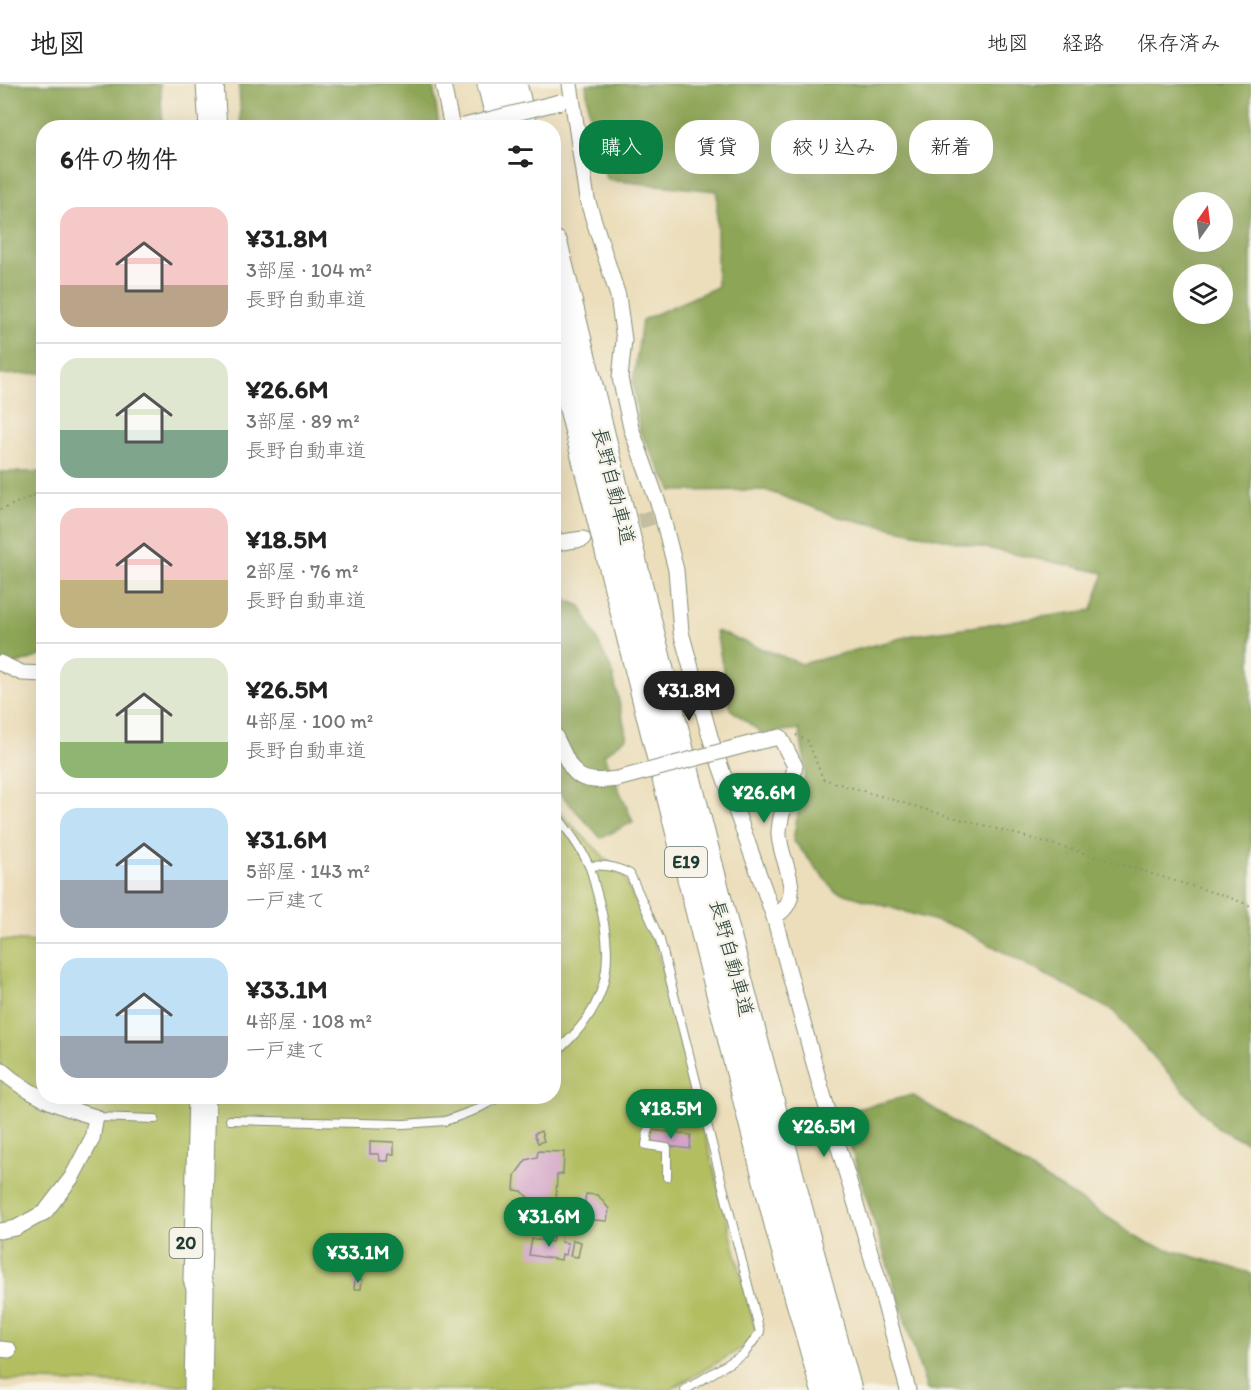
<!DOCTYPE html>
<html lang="ja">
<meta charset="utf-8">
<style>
:root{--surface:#fff;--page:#f6f6f6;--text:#222;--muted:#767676;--line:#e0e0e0;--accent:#0b8043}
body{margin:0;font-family:Itim,"Klee One",sans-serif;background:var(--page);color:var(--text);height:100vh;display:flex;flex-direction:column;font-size:22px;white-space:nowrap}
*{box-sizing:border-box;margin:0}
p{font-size:20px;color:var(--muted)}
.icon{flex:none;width:33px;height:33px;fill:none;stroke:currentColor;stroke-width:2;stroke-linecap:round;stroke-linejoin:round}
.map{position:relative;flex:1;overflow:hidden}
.drawer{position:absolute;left:36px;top:36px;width:525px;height:984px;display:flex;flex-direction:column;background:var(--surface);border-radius:24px;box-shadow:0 6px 24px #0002}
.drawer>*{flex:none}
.hud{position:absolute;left:579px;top:36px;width:570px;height:54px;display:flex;gap:12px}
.needle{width:39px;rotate:14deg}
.fabs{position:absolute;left:1173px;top:108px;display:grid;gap:12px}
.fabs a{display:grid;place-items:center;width:60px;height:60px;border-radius:50%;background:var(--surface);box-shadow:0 6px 24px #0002;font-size:30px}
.price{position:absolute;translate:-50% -51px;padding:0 14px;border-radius:21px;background:var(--accent);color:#fff;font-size:20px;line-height:39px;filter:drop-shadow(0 2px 3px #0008)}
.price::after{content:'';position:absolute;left:50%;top:36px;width:18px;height:14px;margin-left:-9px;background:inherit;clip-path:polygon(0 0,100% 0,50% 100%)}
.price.active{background:#222;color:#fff}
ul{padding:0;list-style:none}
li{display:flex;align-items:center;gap:18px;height:150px;padding:0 24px}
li+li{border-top:2px solid var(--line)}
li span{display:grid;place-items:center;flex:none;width:168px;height:120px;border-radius:18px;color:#555}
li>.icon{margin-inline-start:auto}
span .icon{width:72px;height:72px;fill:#fffc;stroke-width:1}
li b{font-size:26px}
h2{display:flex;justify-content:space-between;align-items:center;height:72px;padding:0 24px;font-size:26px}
.pill{padding:0 21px;border-radius:24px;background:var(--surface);box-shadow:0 6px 24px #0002;font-size:21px;line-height:54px}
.pill.active{background:var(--accent);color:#fff}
header{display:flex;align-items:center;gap:36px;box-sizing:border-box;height:84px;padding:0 30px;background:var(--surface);border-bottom:2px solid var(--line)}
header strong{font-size:28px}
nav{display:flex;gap:33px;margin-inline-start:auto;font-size:21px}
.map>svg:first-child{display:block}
.green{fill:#b2be60;stroke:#687e4a;stroke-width:1.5}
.forest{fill:#8da556;stroke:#567145;stroke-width:1.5;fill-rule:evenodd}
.building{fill:#d3a4c7}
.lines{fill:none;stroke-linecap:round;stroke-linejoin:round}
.street-tunnel{stroke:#c3bea0;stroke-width:15;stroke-dasharray:15 8;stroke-linecap:butt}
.lane-casing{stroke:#868e78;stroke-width:10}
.street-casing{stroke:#868e78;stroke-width:17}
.highway-casing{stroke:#868e78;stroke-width:29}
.path{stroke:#868e78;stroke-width:2;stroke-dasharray:1.5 4.5;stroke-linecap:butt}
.lane{stroke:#fff;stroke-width:8}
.street{stroke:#fff;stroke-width:15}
.highway{stroke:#fff;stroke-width:27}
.street-bridge-casing{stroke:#868e78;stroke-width:17;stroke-linecap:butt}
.street-bridge{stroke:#fff;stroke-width:15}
.labels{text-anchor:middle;stroke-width:5;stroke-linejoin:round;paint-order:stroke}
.shield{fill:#f7f3e8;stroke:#60746a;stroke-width:1.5}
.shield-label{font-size:18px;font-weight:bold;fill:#1f3d34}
.street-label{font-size:20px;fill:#1f3d34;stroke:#f7f3e8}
</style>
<header>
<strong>地図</strong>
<nav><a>地図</a><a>経路</a><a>保存済み</a></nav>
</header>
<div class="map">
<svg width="1251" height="1306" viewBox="0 0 1251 1306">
<rect width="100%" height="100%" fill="#f7f3e8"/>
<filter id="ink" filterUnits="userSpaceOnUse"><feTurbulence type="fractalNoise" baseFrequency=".0167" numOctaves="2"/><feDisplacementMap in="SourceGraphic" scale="12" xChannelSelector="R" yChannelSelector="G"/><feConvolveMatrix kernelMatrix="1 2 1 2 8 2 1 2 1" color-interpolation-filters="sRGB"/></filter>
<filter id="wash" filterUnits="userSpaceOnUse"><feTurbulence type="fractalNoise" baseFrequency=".008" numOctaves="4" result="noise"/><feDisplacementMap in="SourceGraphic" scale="24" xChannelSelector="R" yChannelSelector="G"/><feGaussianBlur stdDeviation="1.35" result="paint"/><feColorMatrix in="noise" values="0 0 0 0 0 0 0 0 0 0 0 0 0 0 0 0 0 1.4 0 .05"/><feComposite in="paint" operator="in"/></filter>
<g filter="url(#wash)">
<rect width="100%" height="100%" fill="#ecdebb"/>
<!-- green -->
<path class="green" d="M554,723L624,793L656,862L758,1255L670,1306H216L215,1302L0,1296V856L43,858L44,1012H554Z"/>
<!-- forest -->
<path class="forest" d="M0,0H160L163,43L44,44L43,289L0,291Z
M239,0H433L439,43H241Z
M586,0H1251V1060L1218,1045L1113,927L959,844L835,807L793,756L806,684L799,645L763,650L730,625L716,547L802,580L913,551L1092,526L1104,489L839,433L765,406L672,407L640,348L633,299L642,236L717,203V107L608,96L593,67ZM1184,118H1222V158H1184ZM1184,190H1222V230H1184Z
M0,388H44L43,571L0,586Z
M554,510L581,522L612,587L627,653L604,671L633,738L601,754L554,703Z
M912,1011L1150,1160L1251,1189V1306H927L840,1029Z"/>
<g id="blocks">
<!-- building -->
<path class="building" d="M652,1046L691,1051L690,1065L651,1060Z
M541,1047L544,1057L538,1059L534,1050Z
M370,1057L394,1058V1070H389L388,1077H380L379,1070H370Z
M538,1067L564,1068L563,1090L557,1091L556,1117L568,1118L566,1131H556V1137L548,1136V1131L532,1130L533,1119L522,1107L514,1106L515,1091L526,1076L537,1073Z
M586,1110L598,1111L609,1125L607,1137L593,1136L584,1122Z
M554,1148L562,1150L561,1158L568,1159L566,1171L562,1170L561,1176L529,1171L532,1155L552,1158Z
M573,1156L581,1158L578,1173L570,1172Z
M355,1195H362L361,1205H354Z"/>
</g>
</g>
<g filter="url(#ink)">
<use href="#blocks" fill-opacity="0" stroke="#868e78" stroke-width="1.5"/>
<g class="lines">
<!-- street-tunnel -->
<path class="street-tunnel" d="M617,444L653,433"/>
<!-- lane casing -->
<g class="lane-casing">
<path id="lane" d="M554,728C566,744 581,763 589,782C593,790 594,800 597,809C607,845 614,886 595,921C585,941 570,956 554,970
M589,782C604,780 616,782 630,790L660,856L760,1248L744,1270L685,1306
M96,1033L155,1035
M230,1036L404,1040L445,1037L475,1026L501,1012
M667,1093V1064L646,1061L649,1041L658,1035L706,1032"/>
</g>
<!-- street casing -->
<g class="street-casing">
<path id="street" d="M443,0L452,44
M570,0L587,115L618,212L624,256L620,294L631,344L661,427L676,486L681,548L711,656L774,833L818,994L877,1191L908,1306
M554,452L555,459L583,455
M0,579L22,589L44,590
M554,650C573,685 570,702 617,695
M757,658L780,653L795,682C792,702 778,733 779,751C781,781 808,813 774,833
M0,985C28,1011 59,1023 96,1033L92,1055L72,1093L45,1128L16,1144L0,1147
M0,1265L9,1266"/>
</g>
<!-- highway casing -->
<g class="highway-casing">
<path id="highway" d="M210,0L213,44
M491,0L502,44
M513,0L524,44
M554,160C649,543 743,926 848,1306
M554,249L779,1144L825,1306
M198,1306L200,1204L197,1195L202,1012"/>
</g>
<!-- path -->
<path class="path" d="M0,426L44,407
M554,504L560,507L556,472
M796,651L808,657L823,695L934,728L1067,764L1228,813L1251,822"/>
<!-- lane -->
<use href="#lane" class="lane"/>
<!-- street -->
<use href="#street" class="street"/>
<!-- highway -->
<use href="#highway" class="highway"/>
<!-- street-bridge casing -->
<g class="street-bridge-casing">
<path id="street-bridge" d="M464,42L560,18
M617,695L757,658"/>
</g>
<!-- street-bridge -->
<use href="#street-bridge" class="street-bridge"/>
</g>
</g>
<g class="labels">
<!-- shield labels -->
<g class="shield">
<rect x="665" y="763" width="42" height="30" rx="4.5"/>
<rect x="169.5" y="1144" width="33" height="30" rx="4.5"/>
</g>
<g class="shield-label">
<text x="686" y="784">E19</text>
<text x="186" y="1165">20</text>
</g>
<!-- street labels -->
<g class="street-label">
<text transform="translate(614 402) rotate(76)" y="7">長野自動車道</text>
<text transform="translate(732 874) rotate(75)" y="7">長野自動車道</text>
</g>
</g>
</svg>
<div class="fabs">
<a><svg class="needle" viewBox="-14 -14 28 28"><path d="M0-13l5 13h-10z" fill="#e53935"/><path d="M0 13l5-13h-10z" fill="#767676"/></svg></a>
<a><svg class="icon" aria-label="layers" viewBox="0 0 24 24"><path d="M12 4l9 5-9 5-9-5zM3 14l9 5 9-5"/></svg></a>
</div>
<b class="price active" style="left:689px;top:638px">¥31.8M</b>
<b class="price" style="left:764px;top:740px">¥26.6M</b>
<b class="price" style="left:671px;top:1056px">¥18.5M</b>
<b class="price" style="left:824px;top:1074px">¥26.5M</b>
<b class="price" style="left:549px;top:1164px">¥31.6M</b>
<b class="price" style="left:358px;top:1200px">¥33.1M</b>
<div class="hud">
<a class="pill active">購入</a>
<a class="pill">賃貸</a>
<a class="pill">絞り込み</a>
<a class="pill">新着</a>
</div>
<section class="drawer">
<h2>6件の物件<svg class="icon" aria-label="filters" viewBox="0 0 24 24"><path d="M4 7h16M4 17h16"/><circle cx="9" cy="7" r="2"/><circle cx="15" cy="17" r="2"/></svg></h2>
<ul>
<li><span style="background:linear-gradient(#f6c9c9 65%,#b9a48a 0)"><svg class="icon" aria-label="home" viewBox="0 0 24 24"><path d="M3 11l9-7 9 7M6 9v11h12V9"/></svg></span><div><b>¥31.8M</b><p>3部屋 · 104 m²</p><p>長野自動車道</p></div></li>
<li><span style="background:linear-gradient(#dfe7d0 60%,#7fa58c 0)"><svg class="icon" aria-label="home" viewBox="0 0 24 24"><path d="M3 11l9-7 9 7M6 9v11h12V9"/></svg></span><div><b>¥26.6M</b><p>3部屋 · 89 m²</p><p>長野自動車道</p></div></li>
<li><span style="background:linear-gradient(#f6c9c9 60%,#c2b280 0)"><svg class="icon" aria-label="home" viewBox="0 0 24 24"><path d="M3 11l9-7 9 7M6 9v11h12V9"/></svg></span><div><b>¥18.5M</b><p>2部屋 · 76 m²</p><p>長野自動車道</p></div></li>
<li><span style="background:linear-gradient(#dfe7d0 70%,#8fb573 0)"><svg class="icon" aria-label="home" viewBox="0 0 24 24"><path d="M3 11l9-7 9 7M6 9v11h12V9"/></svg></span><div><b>¥26.5M</b><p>4部屋 · 100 m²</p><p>長野自動車道</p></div></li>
<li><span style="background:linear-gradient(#bfe0f5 60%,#9aa5b1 0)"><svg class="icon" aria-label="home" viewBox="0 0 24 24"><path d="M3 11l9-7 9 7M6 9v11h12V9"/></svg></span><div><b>¥31.6M</b><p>5部屋 · 143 m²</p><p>一戸建て</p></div></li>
<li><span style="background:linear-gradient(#bfe0f5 65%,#9aa5b1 0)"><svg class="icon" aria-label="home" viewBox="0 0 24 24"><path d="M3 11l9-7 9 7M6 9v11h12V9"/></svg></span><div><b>¥33.1M</b><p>4部屋 · 108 m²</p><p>一戸建て</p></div></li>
</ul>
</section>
</div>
